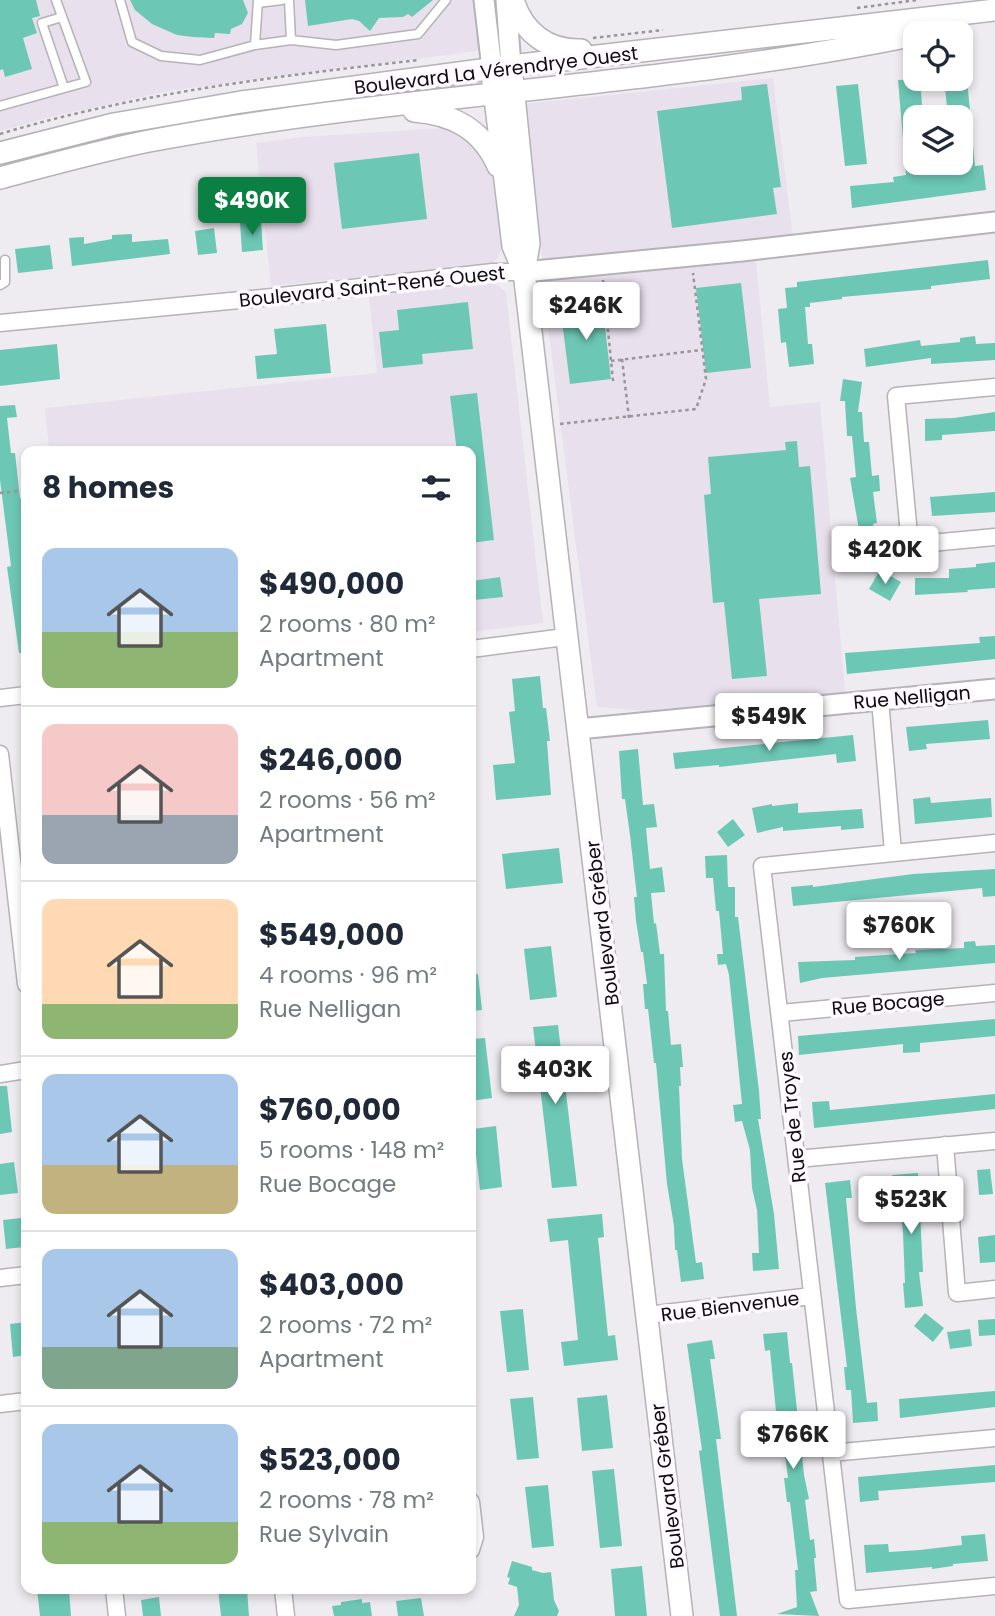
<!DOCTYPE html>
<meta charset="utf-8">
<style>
:root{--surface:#fff;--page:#f2f2f3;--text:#1f2937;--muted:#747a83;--line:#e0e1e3;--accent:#0b8043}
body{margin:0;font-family:Poppins,sans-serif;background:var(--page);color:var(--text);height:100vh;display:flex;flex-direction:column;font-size:26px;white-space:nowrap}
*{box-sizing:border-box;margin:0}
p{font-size:23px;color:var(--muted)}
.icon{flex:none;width:38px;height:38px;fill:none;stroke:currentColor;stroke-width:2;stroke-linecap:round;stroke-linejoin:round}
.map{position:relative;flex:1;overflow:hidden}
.panel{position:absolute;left:21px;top:446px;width:455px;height:1148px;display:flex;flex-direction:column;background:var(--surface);border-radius:14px;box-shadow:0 4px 10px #0003}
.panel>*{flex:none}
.tools{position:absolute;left:903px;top:21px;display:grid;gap:14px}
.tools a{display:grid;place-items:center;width:70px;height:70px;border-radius:14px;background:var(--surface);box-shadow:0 4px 10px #0003;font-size:35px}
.price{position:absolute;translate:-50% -60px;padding:0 16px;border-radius:7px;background:#fff;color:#222;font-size:23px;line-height:46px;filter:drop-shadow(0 2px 4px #0008)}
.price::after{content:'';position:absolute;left:50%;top:42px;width:21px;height:16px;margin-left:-10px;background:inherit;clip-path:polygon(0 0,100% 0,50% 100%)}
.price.on{background:var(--accent);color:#fff}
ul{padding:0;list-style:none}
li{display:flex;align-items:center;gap:21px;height:175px;padding:0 21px}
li+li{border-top:2px solid var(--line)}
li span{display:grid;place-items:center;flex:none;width:196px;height:140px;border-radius:14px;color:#555}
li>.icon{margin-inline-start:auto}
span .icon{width:84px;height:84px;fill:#fffc;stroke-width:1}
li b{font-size:30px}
h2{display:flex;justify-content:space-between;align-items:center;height:84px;padding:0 21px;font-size:30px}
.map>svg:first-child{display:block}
.built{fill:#e8e0ed}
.building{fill:#6dc7b5}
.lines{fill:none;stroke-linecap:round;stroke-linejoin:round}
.service-casing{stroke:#b6b2b7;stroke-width:11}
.minor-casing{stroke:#b6b2b7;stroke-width:19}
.tertiary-casing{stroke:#b6b2b7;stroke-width:23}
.secondary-casing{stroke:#b6b2b7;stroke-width:24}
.path{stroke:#989699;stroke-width:2.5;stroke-dasharray:3.5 3.5;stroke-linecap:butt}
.service{stroke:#fff;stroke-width:8}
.minor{stroke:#fff;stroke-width:16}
.tertiary{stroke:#fff;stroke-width:19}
.secondary{stroke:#fff;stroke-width:21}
.labels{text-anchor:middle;stroke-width:7;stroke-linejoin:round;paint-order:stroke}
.street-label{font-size:19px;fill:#0c0b0d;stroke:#fdf9ff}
</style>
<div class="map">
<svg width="995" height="1616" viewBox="0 0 995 1616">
<rect width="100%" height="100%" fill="#efecf1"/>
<!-- built -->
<path class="built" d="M0,0H474L479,46L477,51L168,91L51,117L0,131Z
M773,78L794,245L755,250L770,407L820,402L846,703L708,716L597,707L543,289L542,258L522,104Z
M457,127L495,170L503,245L498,258L490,264L271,286L256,143L303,137Z
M493,282L506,292L543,623L471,632V452L49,451L45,408L377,373L369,296Z"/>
<!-- building -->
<path class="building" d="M0,0H36L40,16L32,18L37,33L23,38L32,69L5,77L3,69L0,70Z
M130,0H243L248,13L242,24L231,29L230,34L215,33L214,38L193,37L177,35L152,24L135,10Z
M305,0H433L412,17L408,14L403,17L379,18L370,31L359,21L352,19L308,26Z
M920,79L923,117H915V174L961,168V117H948L944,79H967L975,166L983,165L986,190L852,208L850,186L894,182L893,177L906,175L898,80Z
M767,84L781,187L773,188L777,214L672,228L657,111L742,100L741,87Z
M858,84L867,164L845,166L836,86Z
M419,153L427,219L342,229L334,163Z
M261,221L263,250L242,252L240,223Z
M214,228L217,253L198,255L195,231Z
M132,234V242L168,239L170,254L72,266L69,238L84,237V244L112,239V235Z
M50,245L53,269L18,273L15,249Z
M988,260L990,279L931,286V289L842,297V299L810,303V307H805L808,344H812L814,364L789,367L786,342L781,343L778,309L787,308L785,288L797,287V282Z
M741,283L751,368L706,373L696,288Z
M602,301L611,379L570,384L560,305Z
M468,302L473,349L422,354L423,364L383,368L379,332L399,330L397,310Z
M326,324L331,373L257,379L255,356L277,354L274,329Z
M975,336L976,344L995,343V360L931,364V358L866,367L864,349L920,340L921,346L960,342V338Z
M57,344L60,379L0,386V350Z
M843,379L862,382L858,412H862L864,442H869L872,476L879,475L880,491L873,492L877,523L873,524L875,557L855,559L854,536H860L850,478L856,477L852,436H847L845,401H840Z
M477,393L494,540L471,543V452H457L450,396Z
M15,405L17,417L7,418L11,453H15L20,498H21L25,522H21L26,558L24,560L26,653H19L7,567L11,566L0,480V406Z
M995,412V431L942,435V440L925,441V419L954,418Z
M797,441L799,467L810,466L821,594L759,599L767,676L732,679L724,602L713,603L704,495L711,494L708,457L786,450L785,442Z
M995,492V512L932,516L930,497Z
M995,562V588L967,590L968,592L915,595V578H949V569L976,567V564Z
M880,570L901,582L890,601L869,589Z
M500,577L503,597L474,600L472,581Z
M995,636V659L847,674L845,653L980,643L979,637Z
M540,676L543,708H546L550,741H547L551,795L496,800L493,765L515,763L509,712L515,711L512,679Z
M988,720L990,739L926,744L927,749L909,751L906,727Z
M853,735L856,761L837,763L836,754L719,767V765L675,769L673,753Z
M638,749L643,805L654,804L657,827L646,828L650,869L662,867L665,892L651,893L654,924L656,923L660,954H664L666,1011H668L671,1045L681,1044L683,1067H680L681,1086H679L682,1159L696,1263L702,1262L704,1279L681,1282L677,1250H675L674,1226L667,1184L656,1063H654L648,1009H645L643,984H647L643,952H641L636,921L634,897H637L630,835L625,799H622L619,751Z
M930,797L931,803L991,798L992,817L915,824L913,799Z
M798,803V813L862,809L864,828L841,830V826L783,831V827L757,833L752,808L772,804V806Z
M733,819L745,835L728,847L717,832Z
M559,848L563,883L506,889L502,854Z
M727,855L728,887H735V917H738L759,1091L761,1119H758L774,1214L779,1269L753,1271L752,1253H759L757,1210L752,1188L750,1150L742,1121L735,1122L733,1105L742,1104L729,975L726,964L718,965L717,954H723L719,911H716L713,878H706L705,856Z
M995,869V896L983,897L982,888L793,906L791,887L813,885V887L913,874Z
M975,941L976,946L995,945V963L822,978L800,983L798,962L855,960V957L916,953L915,950L964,948V942Z
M551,946L557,997L530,1000L524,949Z
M478,974L482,1010L471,1011V975Z
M995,1019V1036L920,1043V1052L903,1053V1044L799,1055L798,1036Z
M558,1025L577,1186L552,1188L533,1027Z
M485,1038L492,1098L471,1101V1039Z
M0,1086H7L12,1132L0,1134Z
M995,1094V1109L814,1128L812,1102L829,1101L830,1110Z
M496,1126L502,1187L480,1190L473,1129Z
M14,1162L18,1193L0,1195V1164Z
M990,1169L993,1194L979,1195L977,1170Z
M918,1173L923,1272H919L923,1306L905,1308L903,1283H905L903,1233L899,1193H894L892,1175Z
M850,1180L852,1198H846L856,1308L867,1403L877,1402L878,1421L853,1423L851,1390H846L844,1367H847L825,1183Z
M602,1214L604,1237L598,1238L608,1336L615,1335L618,1360L564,1366L561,1342L578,1340L568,1240L550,1242L547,1219Z
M21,1218L24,1247L6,1249L3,1220Z
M995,1235V1262L980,1263L978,1237Z
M523,1309L529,1370L507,1372L500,1311Z
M925,1313L944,1328L933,1342L914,1326Z
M995,1319V1335L979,1336L978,1320Z
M26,1322V1355L13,1357L10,1324Z
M970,1329L972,1346L950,1349L947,1332Z
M787,1332L790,1363H792L804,1475L809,1499L805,1500L810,1540L814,1539L816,1558H814L817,1591L810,1592L819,1616L777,1614L797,1607L795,1570H798L790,1502H787L784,1478H788L782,1431L778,1432L770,1350L765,1351L763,1334Z
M712,1340L715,1359H710L721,1439H716L737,1616H720L699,1451L702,1450L687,1344Z
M995,1391V1407L900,1418L899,1399Z
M607,1395L613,1448L582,1451L577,1398Z
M533,1397L539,1458L517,1460L510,1399Z
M995,1465V1482L878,1491L879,1500L860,1502L858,1477Z
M614,1469L622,1546L600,1548L592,1471Z
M548,1485L554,1546L532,1548L525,1487Z
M985,1534L988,1561L953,1564V1566L932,1569V1567L866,1573L864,1545L888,1544L889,1552L920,1550L962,1545L961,1536Z
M512,1561L532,1567V1570L543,1573L551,1572L554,1600L559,1611L557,1616H514L519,1605L517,1587L508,1584L510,1578L507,1577Z
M642,1566L647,1616H615L611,1569Z
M37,1589H69L71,1616H40Z
M218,1589H247L249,1616H221Z
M159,1597L161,1616H143L141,1600Z
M421,1598L424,1616H398L396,1601Z
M362,1599V1603L370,1602L372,1616H334L332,1606L341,1605V1602Z"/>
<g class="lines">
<!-- service casing -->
<g class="service-casing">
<path id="service" d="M120,0L132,42L161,56L200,60L255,45L258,0
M289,0L291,40L336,45L418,34L446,0
M258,3L282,0
M62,17L42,23L64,88
M255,45L291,40
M0,106L86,82L56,0
M0,285L5,282V260"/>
</g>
<!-- minor casing -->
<g class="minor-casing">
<path id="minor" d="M0,323L272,297L493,272H524
M995,387L896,396L910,545L995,537
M471,649L565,637
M0,698L26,695
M880,700L893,852
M0,754L26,984
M995,843L762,866L848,1600L995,1586
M781,1013L995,993
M0,1074L26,1070
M945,1145L957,1293L995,1289
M797,1159L995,1141
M0,1278L26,1275
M647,1315L812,1296
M0,1404L26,1401
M831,1453L995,1438
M471,1502L475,1537L471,1550
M114,1589L117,1616
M283,1589L286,1616"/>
</g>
<!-- tertiary casing -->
<g class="tertiary-casing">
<path id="tertiary" d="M484,0L492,69
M506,0L511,66
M524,272L742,251L995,222
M578,729L995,689"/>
</g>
<!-- secondary casing -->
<g class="secondary-casing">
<path id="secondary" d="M513,0C523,32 547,51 581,50
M511,66L529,244L524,272L682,1616
M493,82L513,246L524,272
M414,111C453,114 482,129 498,166
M0,153L114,124L241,102L511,66L995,10
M0,178C49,165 99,151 149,141C402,93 663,87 915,35"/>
</g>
<!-- path -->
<path class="path" d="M857,8L917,0
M593,38L663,30
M0,134C136,93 278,76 419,60
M603,280L613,381
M549,301L604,295
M622,359L629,418
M611,361L701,350
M560,424L696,409L706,379L693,273
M0,493L26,490"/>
<!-- service -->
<use href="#service" class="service"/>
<!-- minor -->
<use href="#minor" class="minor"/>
<!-- tertiary -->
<use href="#tertiary" class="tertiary"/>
<!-- secondary -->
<use href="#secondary" class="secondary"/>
</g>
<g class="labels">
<!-- street labels -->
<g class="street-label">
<text transform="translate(496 70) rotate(-7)" y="7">Boulevard La Vérendrye Ouest</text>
<text transform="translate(372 286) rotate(-6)" y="7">Boulevard Saint-René Ouest</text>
<text transform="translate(912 697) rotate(-5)" y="7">Rue Nelligan</text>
<text transform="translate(602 923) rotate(-97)" y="7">Boulevard Gréber</text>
<text transform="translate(888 1003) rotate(-5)" y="7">Rue Bocage</text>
<text transform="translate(792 1117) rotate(-96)" y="7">Rue de Troyes</text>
<text transform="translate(730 1306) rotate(-7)" y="7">Rue Bienvenue</text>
<text transform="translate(667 1486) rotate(-97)" y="7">Boulevard Gréber</text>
</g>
</g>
</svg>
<div class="tools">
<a><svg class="icon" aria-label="locate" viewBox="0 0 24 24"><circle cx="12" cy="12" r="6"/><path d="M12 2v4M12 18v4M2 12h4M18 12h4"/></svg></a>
<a><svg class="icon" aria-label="layers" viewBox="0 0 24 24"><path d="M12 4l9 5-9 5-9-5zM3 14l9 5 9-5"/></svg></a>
</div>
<b class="price on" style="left:252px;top:237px">$490K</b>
<b class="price" style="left:586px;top:342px">$246K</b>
<b class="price" style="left:885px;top:586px">$420K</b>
<b class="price" style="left:769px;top:753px">$549K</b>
<b class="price" style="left:899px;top:962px">$760K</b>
<b class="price" style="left:555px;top:1106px">$403K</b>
<b class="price" style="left:911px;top:1236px">$523K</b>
<b class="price" style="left:793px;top:1471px">$766K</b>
<section class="panel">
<h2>8 homes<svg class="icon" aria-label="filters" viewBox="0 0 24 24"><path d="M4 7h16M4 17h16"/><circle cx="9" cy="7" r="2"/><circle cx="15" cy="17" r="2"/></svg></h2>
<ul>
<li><span style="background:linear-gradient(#a9c7e8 60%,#8fb573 0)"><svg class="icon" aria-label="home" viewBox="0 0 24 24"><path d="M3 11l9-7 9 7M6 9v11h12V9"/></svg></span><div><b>$490,000</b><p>2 rooms · 80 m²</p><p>Apartment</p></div></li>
<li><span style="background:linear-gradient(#f6c9c9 65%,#9aa5b1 0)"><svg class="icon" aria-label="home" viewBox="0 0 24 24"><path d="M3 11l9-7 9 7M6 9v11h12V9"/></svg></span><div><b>$246,000</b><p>2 rooms · 56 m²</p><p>Apartment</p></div></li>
<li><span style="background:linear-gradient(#ffd9b3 75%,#8fb573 0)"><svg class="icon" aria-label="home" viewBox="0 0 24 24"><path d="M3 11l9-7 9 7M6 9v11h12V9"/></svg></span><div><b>$549,000</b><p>4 rooms · 96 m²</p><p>Rue Nelligan</p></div></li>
<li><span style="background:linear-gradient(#a9c7e8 65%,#c2b280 0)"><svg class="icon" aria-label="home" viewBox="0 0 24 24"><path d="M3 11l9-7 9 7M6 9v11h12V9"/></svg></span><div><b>$760,000</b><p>5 rooms · 148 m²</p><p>Rue Bocage</p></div></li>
<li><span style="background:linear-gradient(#a9c7e8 70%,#7fa58c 0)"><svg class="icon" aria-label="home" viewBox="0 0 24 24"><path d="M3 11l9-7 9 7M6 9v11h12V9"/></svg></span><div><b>$403,000</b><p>2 rooms · 72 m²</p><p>Apartment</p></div></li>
<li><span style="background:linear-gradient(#a9c7e8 70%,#8fb573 0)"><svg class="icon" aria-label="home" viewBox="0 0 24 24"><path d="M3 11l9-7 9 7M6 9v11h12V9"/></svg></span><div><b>$523,000</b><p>2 rooms · 78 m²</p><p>Rue Sylvain</p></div></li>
</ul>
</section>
</div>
